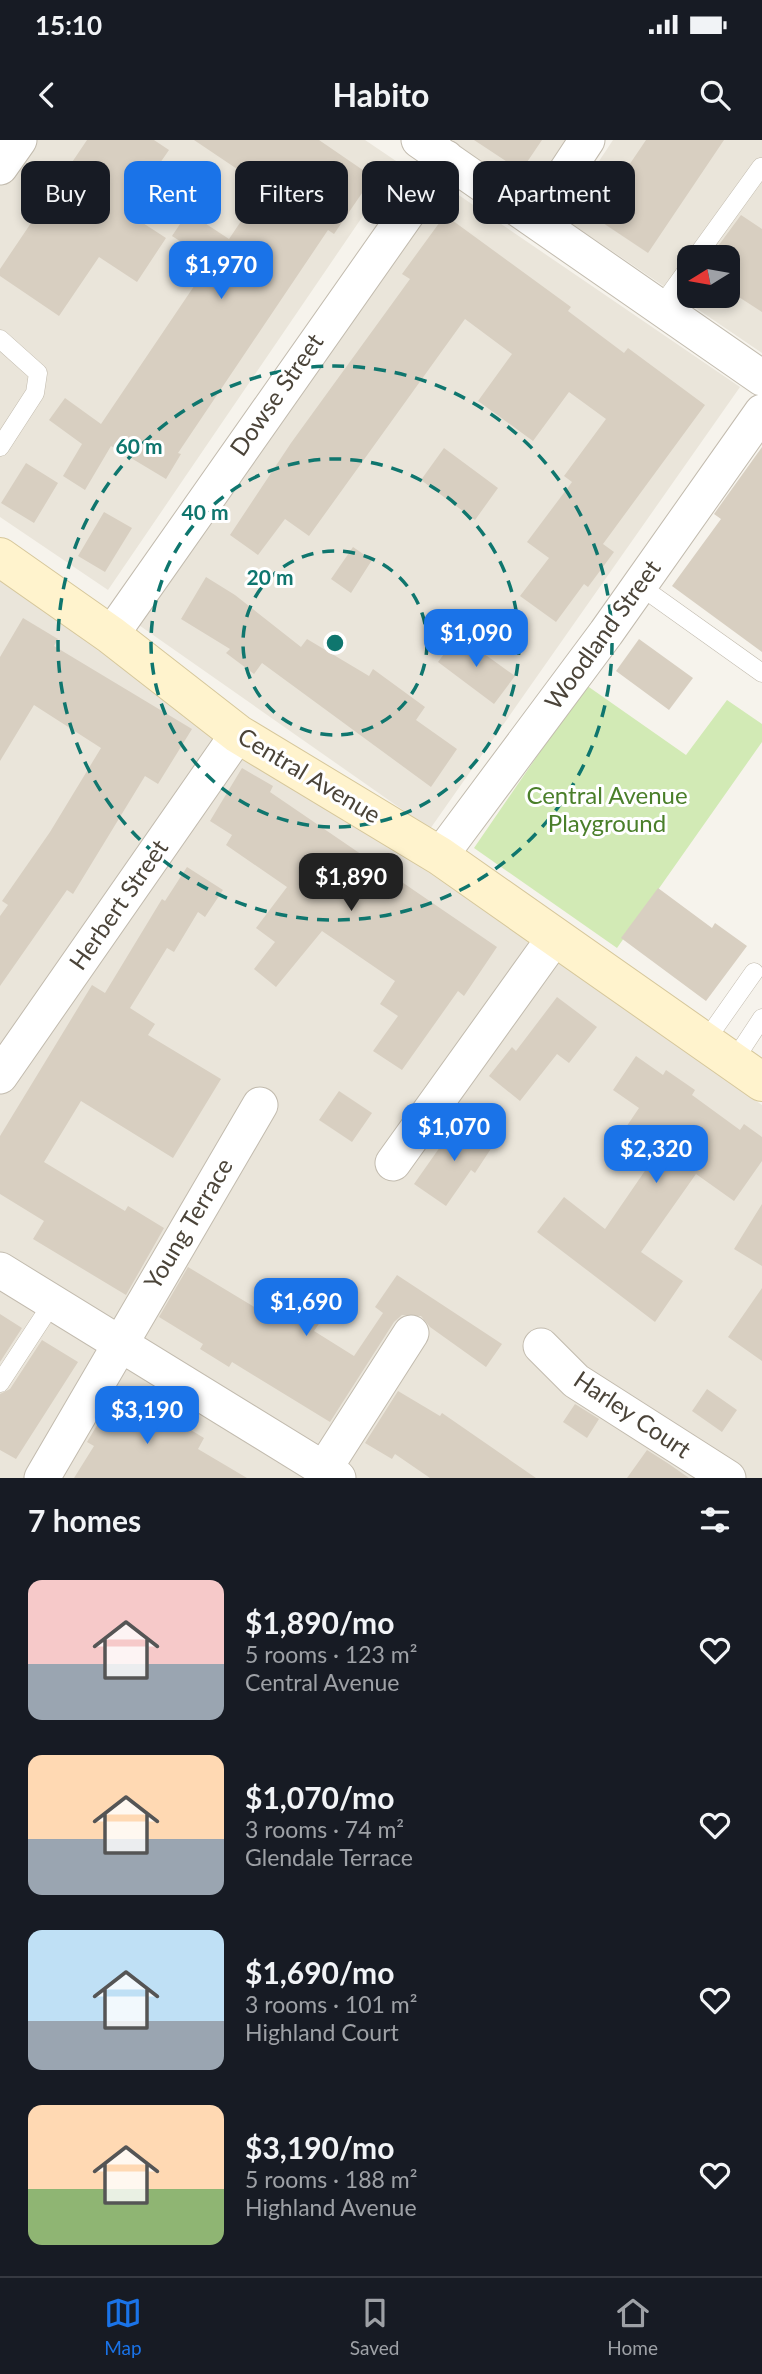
<!DOCTYPE html>
<meta charset="utf-8">
<style>
:root{--surface:#171b24;--page:#242831;--text:#f1f3f6;--muted:#9ea1a6;--line:#363941;--accent:#1a73e8}
body{margin:0;font-family:Lato,sans-serif;background:var(--page);color:var(--text);height:100vh;display:flex;flex-direction:column;font-size:26px;white-space:nowrap}
*{box-sizing:border-box;margin:0}
p{font-size:23px;color:var(--muted)}
.icon{flex:none;width:38px;height:38px;fill:none;stroke:currentColor;stroke-width:2;stroke-linecap:round;stroke-linejoin:round}
.map{position:relative;height:1338px;overflow:hidden}
.details{display:flex;flex-direction:column;background:var(--surface);flex:1}
.details>*{flex:none}
.guide{position:absolute;left:21px;top:21px;width:721px;height:63px;display:flex;gap:14px}
.needle{width:46px;rotate:259deg}
.tools{position:absolute;left:677px;top:105px;display:grid;gap:14px}
.tools a{display:grid;place-items:center;width:63px;height:63px;border-radius:14px;background:var(--surface);box-shadow:0 4px 10px #0003;font-size:35px}
.price{position:absolute;translate:-50% -60px;padding:0 16px;border-radius:14px;background:var(--accent);color:#fff;font-size:23px;line-height:46px;filter:drop-shadow(0 2px 4px #0008)}
.price::after{content:'';position:absolute;left:50%;top:42px;width:21px;height:16px;margin-left:-10px;background:inherit;clip-path:polygon(0 0,100% 0,50% 100%)}
.price.on{background:#222;color:#fff}
ul{padding:0;list-style:none}
li{display:flex;align-items:center;gap:21px;height:175px;padding:0 28px}
li span{display:grid;place-items:center;flex:none;width:196px;height:140px;border-radius:14px;color:#555}
li>.icon{margin-inline-start:auto}
span .icon{width:84px;height:84px;fill:#fffc;stroke-width:1}
li b{font-size:30px}
h2{display:flex;justify-content:space-between;align-items:center;height:84px;padding:0 28px;font-size:30px}
.chip{padding:0 24px;border-radius:14px;background:var(--surface);box-shadow:0 4px 10px #0003;font-size:24px;line-height:63px}
.chip.on{background:var(--accent);color:#fff}
.status{display:flex;justify-content:space-between;align-items:center;height:49px;padding:0 35px;background:var(--surface);direction:ltr}
.status svg{height:19px;fill:currentColor}
header{display:flex;justify-content:space-between;align-items:center;height:91px;padding:0 28px;background:var(--surface);font-size:32px;font-weight:700}
.dock{display:flex;justify-content:space-around;align-items:center;height:98px;border-top:2px solid var(--line);background:var(--surface);font-size:19px;color:var(--muted)}
.dock a{display:grid;justify-items:center;gap:4px}
.dock .on{color:var(--accent)}
.map>svg:first-child{display:block}
.residential{fill:#eae5da;fill-rule:evenodd}
.green{fill:#d2eab5}
.building{fill:#d8cfc1}
.lines{fill:none;stroke-linecap:round;stroke-linejoin:round}
.lane-casing{stroke:#c2bbae;stroke-width:19}
.street-casing{stroke:#c2bbae;stroke-width:37}
.secondary-casing{stroke:#d6c79b;stroke-width:40}
.lane{stroke:#fff;stroke-width:18}
.street{stroke:#fff;stroke-width:35}
.secondary{stroke:#fff3cd;stroke-width:38}
.ring{fill:none;stroke:#0f766e;stroke-width:3.5;stroke-dasharray:12 9}
.labels{text-anchor:middle;stroke-width:6;stroke-linejoin:round;paint-order:stroke}
.street-label{font-size:24px;fill:#4b4439;stroke:#fff}
.park-label{font-size:24px;fill:#4a7f2a;stroke:#fff}
.centre{fill:#0f766e;stroke:#fff;stroke-width:3.5}
.ring-label{font-size:21px;text-anchor:middle;font-weight:bold;fill:#0f766e;stroke:#fff;stroke-width:6;stroke-linejoin:round;paint-order:stroke}
</style>
<div class="status"><b>15:10</b><svg viewBox="0 0 49 12"><path d="M0 12V9h3v3zM5 12V6h3v6zM10 12V3h3v9zM15 12V0h3v12zM26 1h20v11H26zM47 4h2v5h-2z"/></svg></div>
<header><svg class="icon" aria-label="back" viewBox="0 0 24 24"><path d="M15 5l-7 7 7 7"/></svg>Habito<svg class="icon" aria-label="search" viewBox="0 0 24 24"><circle cx="10" cy="10" r="6"/><path d="M15 15l6 6"/></svg></header>
<div class="map">
<svg width="762" height="1338" viewBox="0 0 762 1338">
<rect width="100%" height="100%" fill="#f6f3ec"/>
<!-- residential -->
<path class="residential" d="M0,0H365L399,23L108,450L0,377Z
M444,0H565L531,54Z
M613,0H762V213L562,77ZM690,117H728V156H690Z
M441,43L740,247L430,689L136,483Z
M0,433L762,965V1338H0Z"/>
<!-- green -->
<path class="green" d="M586,545L686,615L727,560L762,584V602L617,808L474,708Z"/>
<!-- building -->
<path class="building" d="M87,0H154L169,10L126,72L166,98L137,142L99,117L59,176L0,136V129Z
M194,0H319L373,37L334,94L328,90L178,313L181,314L166,339L111,306L85,350L63,336L82,304L49,280L65,258L101,284L211,121L172,96L188,72L229,99L264,47Z
M474,0H542L521,31Z
M646,0H724L648,113L594,77Z
M445,75L571,167L568,171L624,213L628,208L705,265L603,404L614,412L588,447L584,444L556,482L520,456L549,418L527,402L572,342L564,336L606,279L569,252L533,301L478,261L512,214L465,179L309,396L285,379L258,415L230,395L291,303L410,139L402,134Z
M741,75L762,89V172L728,150V117H710Z
M762,307V512L672,446L721,379L714,374Z
M444,308L498,348L475,380L421,340Z
M26,323L58,343L34,383L1,363Z
M104,372L132,388L105,432L78,416Z
M353,407L372,420L351,453L331,439Z
M206,437L235,455L301,507L307,499L369,536L373,529L425,567L416,580L457,609L431,647L262,523L254,534L226,513L230,509L181,479Z
M23,478L58,499L54,506L192,589L158,644L145,636L73,754L67,750L0,846V776L8,765L2,761L50,692L101,608L34,565L0,621V517Z
M458,495L515,536L494,564L438,522Z
M639,499L693,538L669,570L616,531Z
M242,628L273,646L270,652L497,807L464,856L458,851L402,930L373,911L398,876L380,864L395,841L322,791L276,847L254,829L275,802L256,788L287,747L226,705L232,695L210,681Z
M187,727L223,750L205,777L198,772L174,812L167,808L130,868L155,884L148,895L221,939L173,1018L81,961L44,1022L125,1071L128,1066L164,1088L126,1155L33,1099L44,1081L0,1054V996L92,845L105,853L162,759L165,761Z
M658,748L712,788L715,783L747,806L706,861L621,798Z
M557,857L597,887L569,923L557,914L520,961L489,936L512,907L516,911Z
M636,916L663,935L666,930L695,950L692,955L740,990L744,984L762,997V1021L734,1061L696,1034L641,1112L683,1141L655,1182L537,1092L564,1057L605,1089L651,1022L618,999L639,968L613,950Z
M339,951L372,973L352,1002L319,980Z
M459,980L494,1004L475,1033L471,1030L446,1066L414,1044Z
M762,1064V1126L734,1109Z
M188,1127L279,1182L284,1175L290,1179L312,1147L334,1162L314,1191L354,1216L383,1173L375,1167L397,1135L502,1204L486,1227L430,1187L421,1176L402,1175L394,1182L330,1282L232,1222L229,1227L200,1209L203,1204L159,1177Z
M762,1148V1221L728,1197Z
M0,1174L22,1188L0,1222Z
M42,1200L78,1222L16,1319L0,1310V1254L10,1249Z
M120,1247L204,1298L198,1309L247,1338H74L94,1306L87,1302Z
M707,1249L737,1270L722,1292L692,1271Z
M398,1251L440,1276L442,1273L536,1338H430L395,1314L392,1319L365,1303Z
M575,1264L599,1279L587,1298L563,1282Z
M647,1310L669,1324L689,1338H627Z"/>
<g class="lines">
<!-- lane casing -->
<g class="lane-casing">
<path id="lane" d="M696,117L761,27
M662,165L690,126
M0,199L38,233L35,253L0,307
M640,446L762,533
M704,903L754,832
M733,922L762,878
M0,1243L53,1162"/>
</g>
<!-- street casing -->
<g class="street-casing">
<path id="street" d="M419,0L762,238
M0,27L19,0
M535,79L587,0
M111,495L446,18
M440,716L606,493L762,272
M0,936L238,594
M393,1023L555,797
M0,1130L338,1338
M541,1206L576,1241L728,1338
M324,1329L411,1193
M42,1338L260,965"/>
</g>
<!-- secondary casing -->
<g class="secondary-casing">
<path id="secondary" d="M0,417L111,495L238,594L440,716L762,942"/>
</g>
<!-- lane -->
<use href="#lane" class="lane"/>
<!-- street -->
<use href="#street" class="street"/>
<!-- secondary -->
<use href="#secondary" class="secondary"/>
</g>
<!-- distance rings -->
<g class="ring">
<circle cx="335" cy="503" r="92"/>
<circle cx="335" cy="503" r="184"/>
<circle cx="335" cy="503" r="277"/>
</g>
<g class="labels">
<!-- street labels -->
<g class="street-label">
<text transform="translate(277 255) rotate(-55)" y="8">Dowse Street</text>
<text transform="translate(603 495) rotate(-54)" y="8">Woodland Street</text>
<text transform="translate(309 636) rotate(31)" y="8">Central Avenue</text>
<text transform="translate(119 765) rotate(-55)" y="8">Herbert Street</text>
<text transform="translate(189 1084) rotate(-59)" y="8">Young Terrace</text>
<text transform="translate(632 1275) rotate(34)" y="8">Harley Court</text>
</g>
<!-- park labels -->
<g class="park-label">
<text x="607" y="664">Central Avenue<tspan x="607" dy="28">Playground</tspan></text>
</g>
</g>
<circle cx="335" cy="503" r="10" class="centre"/>
<g class="ring-label">
<text x="139" y="314">60 m</text>
<text x="205" y="380">40 m</text>
<text x="270" y="445">20 m</text>
</g>
</svg>
<div class="tools">
<a><svg class="needle" viewBox="-14 -14 28 28"><path d="M0-13l5 13h-10z" fill="#e53935"/><path d="M0 13l5-13h-10z" fill="#9ea1a6"/></svg></a>
</div>
<b class="price" style="left:221px;top:161px">$1,970</b>
<b class="price" style="left:476px;top:529px">$1,090</b>
<b class="price on" style="left:351px;top:773px">$1,890</b>
<b class="price" style="left:454px;top:1023px">$1,070</b>
<b class="price" style="left:656px;top:1045px">$2,320</b>
<b class="price" style="left:306px;top:1198px">$1,690</b>
<b class="price" style="left:147px;top:1306px">$3,190</b>
<div class="guide">
<a class="chip">Buy</a>
<a class="chip on">Rent</a>
<a class="chip">Filters</a>
<a class="chip">New</a>
<a class="chip">Apartment</a>
</div>
</div>
<section class="details">
<h2>7 homes<svg class="icon" aria-label="filters" viewBox="0 0 24 24"><path d="M4 7h16M4 17h16"/><circle cx="9" cy="7" r="2"/><circle cx="15" cy="17" r="2"/></svg></h2>
<ul>
<li><span style="background:linear-gradient(#f6c9c9 60%,#9aa5b1 0)"><svg class="icon" aria-label="home" viewBox="0 0 24 24"><path d="M3 11l9-7 9 7M6 9v11h12V9"/></svg></span><div><b>$1,890/mo</b><p>5 rooms · 123 m²</p><p>Central Avenue</p></div><svg class="icon" aria-label="heart" viewBox="0 0 24 24"><path d="M12 20l-8-8c-3-5 5-10 8-4 3-6 11-1 8 4z"/></svg></li>
<li><span style="background:linear-gradient(#ffd9b3 60%,#9aa5b1 0)"><svg class="icon" aria-label="home" viewBox="0 0 24 24"><path d="M3 11l9-7 9 7M6 9v11h12V9"/></svg></span><div><b>$1,070/mo</b><p>3 rooms · 74 m²</p><p>Glendale Terrace</p></div><svg class="icon" aria-label="heart" viewBox="0 0 24 24"><path d="M12 20l-8-8c-3-5 5-10 8-4 3-6 11-1 8 4z"/></svg></li>
<li><span style="background:linear-gradient(#bfe0f5 65%,#9aa5b1 0)"><svg class="icon" aria-label="home" viewBox="0 0 24 24"><path d="M3 11l9-7 9 7M6 9v11h12V9"/></svg></span><div><b>$1,690/mo</b><p>3 rooms · 101 m²</p><p>Highland Court</p></div><svg class="icon" aria-label="heart" viewBox="0 0 24 24"><path d="M12 20l-8-8c-3-5 5-10 8-4 3-6 11-1 8 4z"/></svg></li>
<li><span style="background:linear-gradient(#ffd9b3 60%,#8fb573 0)"><svg class="icon" aria-label="home" viewBox="0 0 24 24"><path d="M3 11l9-7 9 7M6 9v11h12V9"/></svg></span><div><b>$3,190/mo</b><p>5 rooms · 188 m²</p><p>Highland Avenue</p></div><svg class="icon" aria-label="heart" viewBox="0 0 24 24"><path d="M12 20l-8-8c-3-5 5-10 8-4 3-6 11-1 8 4z"/></svg></li>
</ul>
</section>
<nav class="dock">
<a class="on"><svg class="icon" aria-label="map" viewBox="0 0 24 24"><path d="M3 6l6-2 6 2 6-2v14l-6 2-6-2-6 2zM9 4v14M15 6v14"/></svg>Map</a>
<a><svg class="icon" aria-label="saved" viewBox="0 0 24 24"><path d="M7 4h10v16l-5-4-5 4z"/></svg>Saved</a>
<a><svg class="icon" aria-label="home" viewBox="0 0 24 24"><path d="M3 11l9-7 9 7M6 9v11h12V9"/></svg>Home</a>
</nav>
